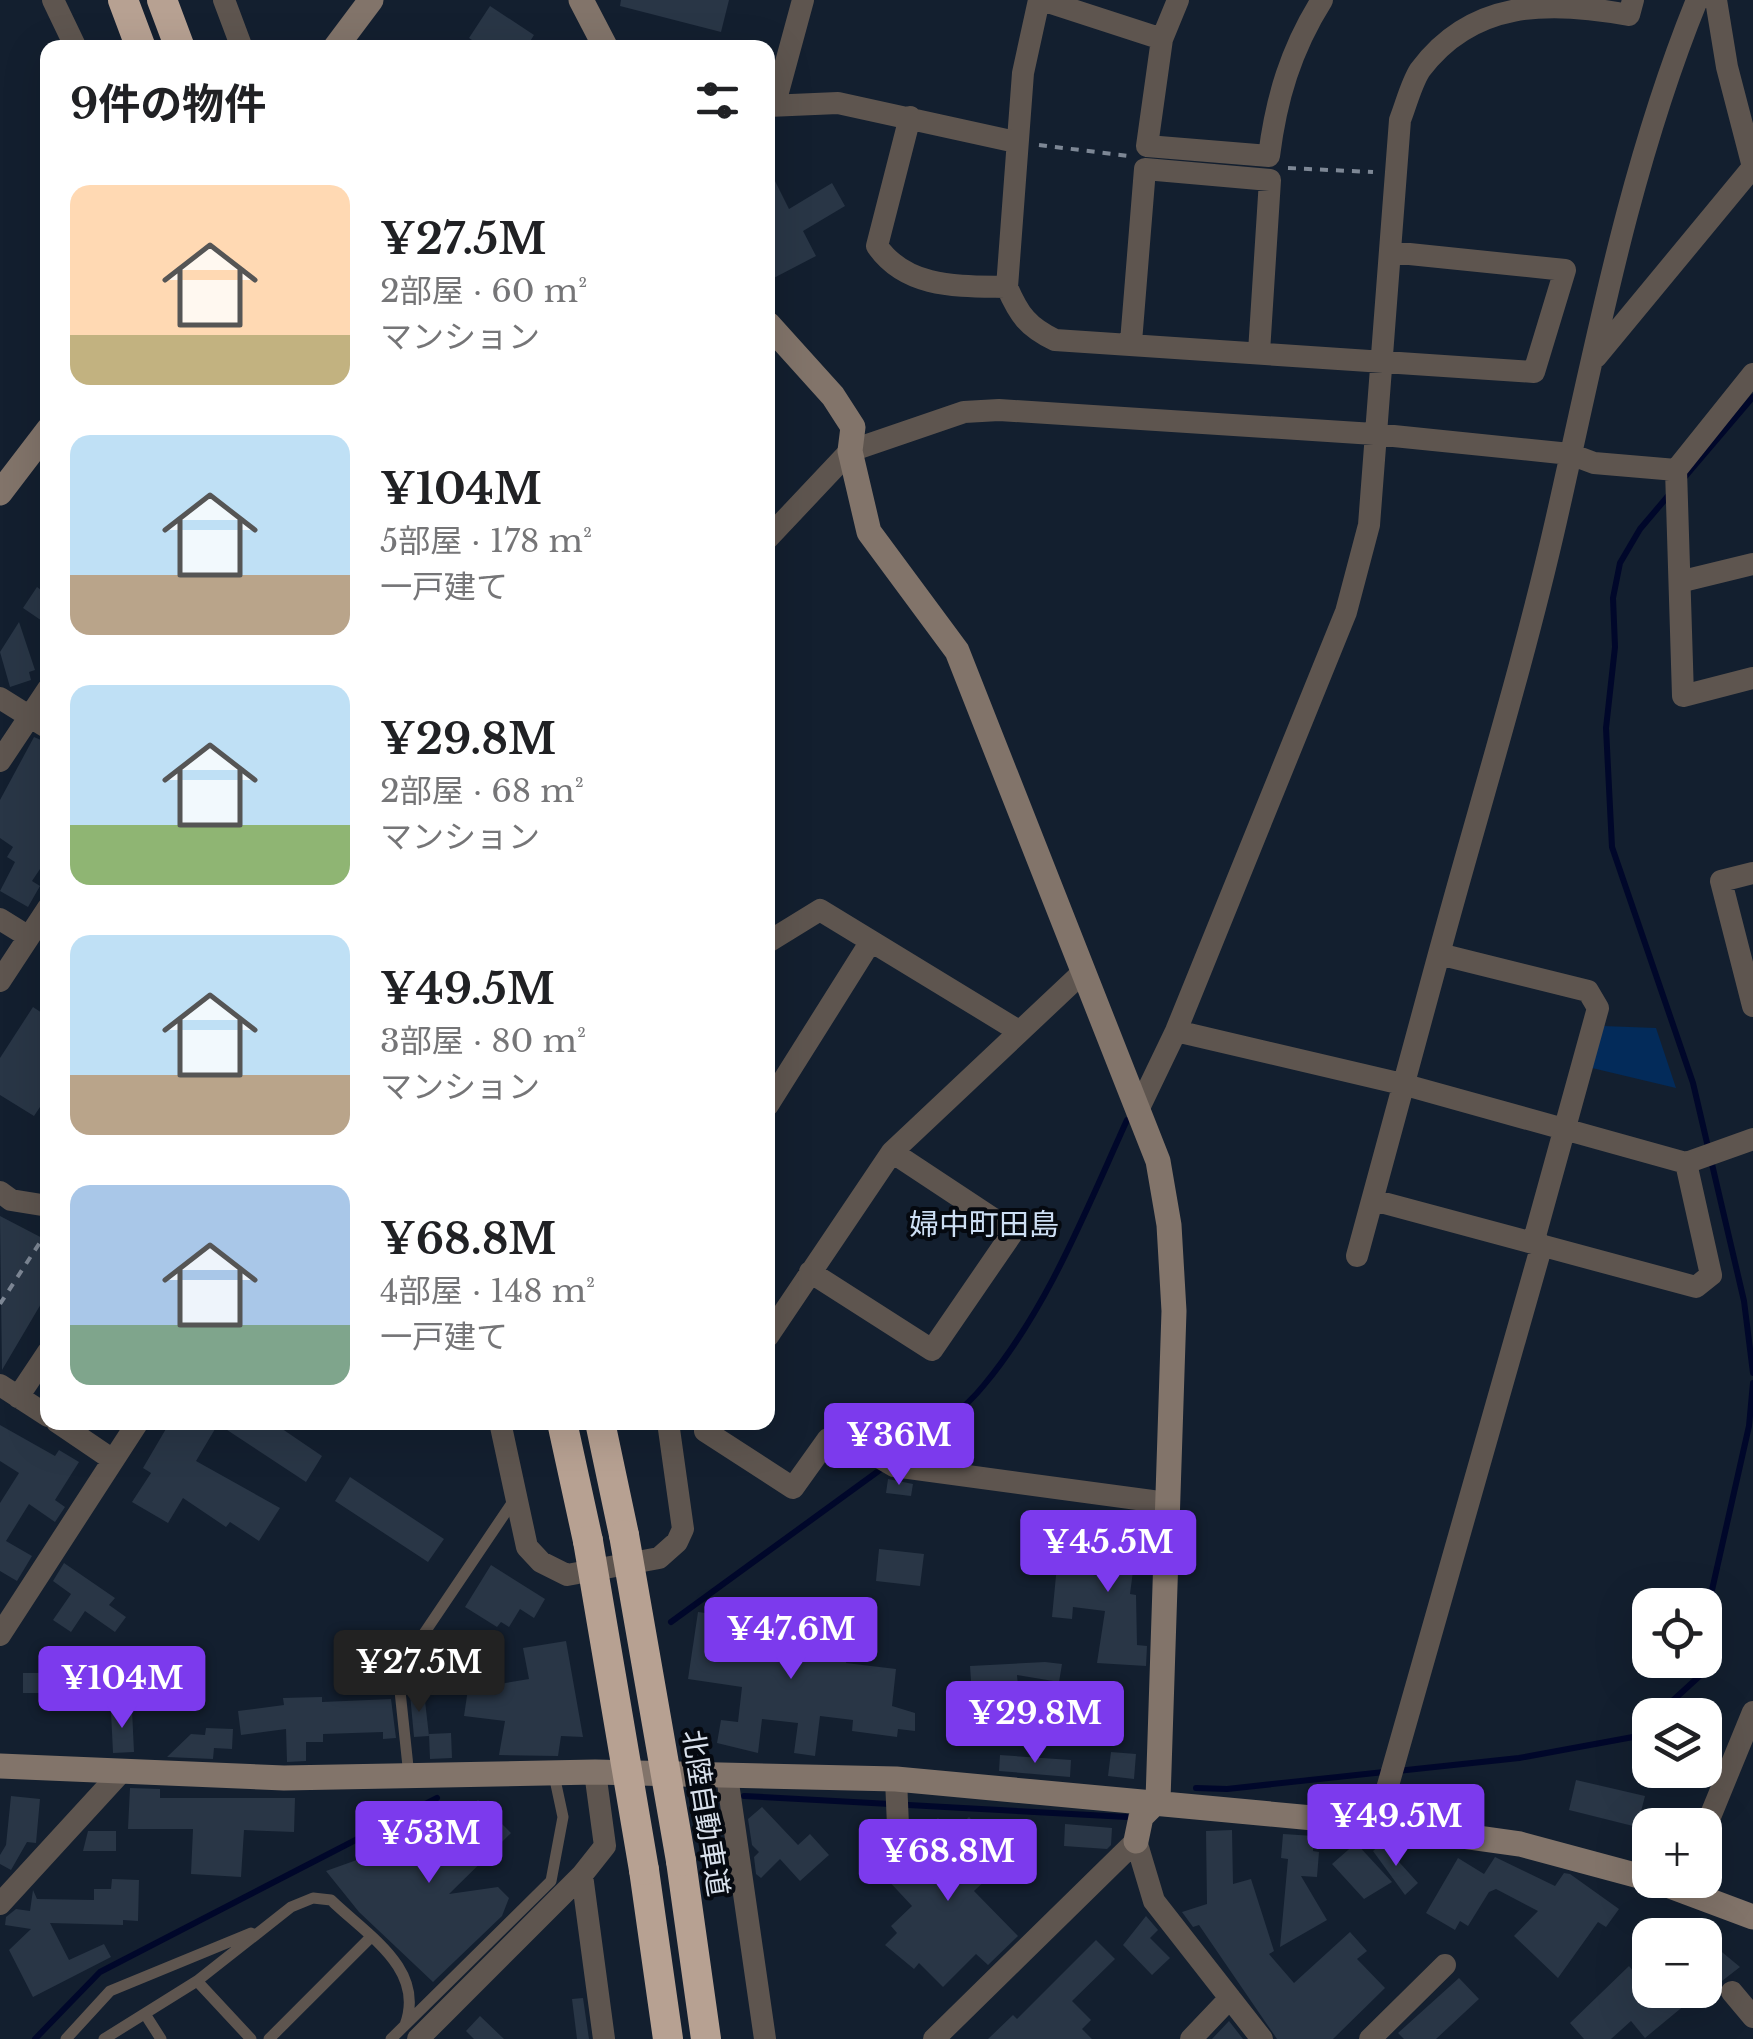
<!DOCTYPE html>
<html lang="ja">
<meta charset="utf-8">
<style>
:root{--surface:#fff;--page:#f2f2f2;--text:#202124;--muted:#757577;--accent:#7c3aed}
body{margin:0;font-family:"Libre Baskerville","Noto Sans JP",serif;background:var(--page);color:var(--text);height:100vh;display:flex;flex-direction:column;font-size:38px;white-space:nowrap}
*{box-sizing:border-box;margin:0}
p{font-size:32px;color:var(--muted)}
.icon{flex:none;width:55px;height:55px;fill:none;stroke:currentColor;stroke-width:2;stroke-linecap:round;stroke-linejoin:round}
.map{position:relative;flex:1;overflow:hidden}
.side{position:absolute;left:40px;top:40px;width:735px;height:1390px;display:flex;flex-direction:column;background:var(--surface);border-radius:20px;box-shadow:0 10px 40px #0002}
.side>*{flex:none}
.buttons{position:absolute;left:1632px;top:1588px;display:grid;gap:20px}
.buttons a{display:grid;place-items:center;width:90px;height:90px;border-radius:20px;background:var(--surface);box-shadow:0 10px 40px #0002;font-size:50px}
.price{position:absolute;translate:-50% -85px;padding:0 22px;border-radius:10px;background:var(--accent);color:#fff;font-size:32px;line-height:65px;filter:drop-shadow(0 2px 5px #0008)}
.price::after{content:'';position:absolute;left:50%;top:60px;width:30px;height:22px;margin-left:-15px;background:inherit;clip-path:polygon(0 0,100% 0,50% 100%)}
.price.on{background:#222;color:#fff}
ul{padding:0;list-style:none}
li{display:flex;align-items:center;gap:30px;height:250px;padding:0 30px}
li span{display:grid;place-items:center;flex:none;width:280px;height:200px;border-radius:20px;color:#555}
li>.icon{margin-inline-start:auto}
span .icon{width:120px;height:120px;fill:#fffc;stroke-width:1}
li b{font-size:42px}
h2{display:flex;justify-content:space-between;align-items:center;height:120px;padding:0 30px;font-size:42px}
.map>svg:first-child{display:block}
.green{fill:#032b5a}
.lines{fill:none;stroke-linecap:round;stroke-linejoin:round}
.stream{stroke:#00072a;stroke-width:6}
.building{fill:#293646}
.path{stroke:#7d8795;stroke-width:4;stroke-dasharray:8 8;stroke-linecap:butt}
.lane{stroke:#5e554f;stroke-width:11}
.street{stroke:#5e554f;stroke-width:22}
.secondary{stroke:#82746a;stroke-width:25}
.highway{stroke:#b7a192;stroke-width:30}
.highway-bridge{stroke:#b7a192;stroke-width:30}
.labels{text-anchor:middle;stroke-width:8;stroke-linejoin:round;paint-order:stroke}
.street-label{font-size:28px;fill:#d9e1ec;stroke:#050910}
.neighbourhood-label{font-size:30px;fill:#cedff4;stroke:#050910}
</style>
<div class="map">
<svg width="1753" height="2039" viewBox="0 0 1753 2039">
<rect width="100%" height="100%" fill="#131f2f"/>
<!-- green -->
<path class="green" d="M1603,1026L1656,1028L1676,1088L1592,1068Z"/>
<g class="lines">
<!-- stream -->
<path class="stream" d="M1683,479L1753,397
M1668,496L1640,529L1620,563L1613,598L1615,647L1606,728L1612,847L1693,1083L1744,1301L1753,1373
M894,1459C925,1437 960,1415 984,1385C1048,1308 1086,1210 1127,1120
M671,1622L884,1467
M1657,1715L1716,1661L1712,1590L1749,1426L1753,1383
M1397,1771L1519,1758L1633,1737L1650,1721
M1196,1788L1227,1789L1384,1772
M744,1796L1127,1817
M35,2039L100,1972L437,1798"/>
</g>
<!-- building -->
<path class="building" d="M621,0H729L721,32L620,6Z
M490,6L534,35L526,48H484L469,38Z
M768,167L789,209L832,183L845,206L803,231L816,256L768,281Z
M37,587L48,595V625L23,608Z
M19,622L35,670L29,672L31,680L10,687L0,652Z
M34,737L48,743V776L40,789L48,793V857L32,881L40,886L28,907L0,891L15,862L7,857L13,847L0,838V800Z
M33,1007L48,1017V1095L34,1116L0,1095V1058Z
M0,1216L48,1241V1292L2,1370Z
M170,1422H272L322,1456L306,1482L218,1424L196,1461L280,1508L259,1541L230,1522L226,1527L183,1498L168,1523L132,1502L151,1473L143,1468Z
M0,1425L55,1456L59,1450L79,1462L55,1500L65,1507L55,1522L29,1504L6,1541L32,1556L17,1581L0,1571V1503L19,1473L0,1461Z
M350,1477L444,1539L428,1562L335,1501Z
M888,1479L913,1484L911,1496L886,1493Z
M1119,1512L1139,1514L1137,1530L1151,1532L1150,1550L1136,1548L1130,1594L1136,1595L1137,1645L1147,1646L1146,1666L1097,1663L1105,1611L1073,1607L1072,1619L1052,1617L1058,1555L1077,1557L1076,1573L1110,1577Z
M879,1549L924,1554L920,1586L876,1581Z
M64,1563L115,1598L109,1605L126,1617L115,1632L85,1611L71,1632L53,1620L71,1594L53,1581Z
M491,1565L545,1599L534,1618L520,1609L509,1627L501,1622L497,1627L465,1607Z
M698,1612L804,1626L803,1638L848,1645L846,1663L896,1669L892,1706L915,1713V1731L898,1729L897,1737L852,1731L853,1720L820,1716L815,1756L794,1753L798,1723L762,1719L758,1753L717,1743L721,1720L738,1722L742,1687L688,1679Z
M566,1641L583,1737L561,1736L558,1756L499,1755L505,1721L464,1716L468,1689L492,1693L494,1685L529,1679L523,1648Z
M1045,1662L1062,1664L1059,1682L1017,1675L1020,1707L973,1710L970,1666Z
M23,1673H55L56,1693H23Z
M1110,1682L1113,1727L1088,1729L1087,1713L1062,1714L1060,1685Z
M424,1692L429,1736L414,1737L410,1694Z
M322,1697V1702L391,1699L396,1738L383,1739V1732L323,1734V1742H306V1761L287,1762L286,1729L241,1735L238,1711L284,1705L283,1698Z
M132,1710L134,1752L113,1753L111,1711Z
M206,1728L233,1729L232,1749L214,1748L213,1759L167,1757L191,1734L205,1735Z
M451,1733L452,1758L430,1759L429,1734Z
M1111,1752L1136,1754L1134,1779L1108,1776Z
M1000,1755L1071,1760L1070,1777L999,1771Z
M1576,1780L1645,1796L1637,1827L1569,1810Z
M130,1788L160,1789V1798H295L294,1832L244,1830L241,1877L191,1874L193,1829H128Z
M11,1796L40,1799L36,1843L27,1842L11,1870L0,1864V1855L6,1845Z
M478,1800L511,1833L449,1894L498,1887L509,1898L502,1916L433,1982L359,1912L326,1871L382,1851L374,1843L419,1823L432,1810L444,1821L464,1801L472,1806Z
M762,1807L798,1845L810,1834L829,1855L800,1881L780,1859L761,1878L756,1874L754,1857L759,1852L752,1845L748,1819Z
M969,1817L1008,1859L974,1891L1018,1936L988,1965L976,1954L943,1987L919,1963L914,1969L885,1945L897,1933L891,1926L912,1906L872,1863L888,1848L902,1863L908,1858L924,1872H934L944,1855L924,1831L938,1818L952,1833Z
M1065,1824L1112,1828L1111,1845L1107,1849L1064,1846Z
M1232,1830L1233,1884L1251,1879L1274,1951L1269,1954L1294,1983L1350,1932L1367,1951L1357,1959L1385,1988L1333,2039H1277L1199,1925L1193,1927L1182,1912L1207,1904L1206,1831Z
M88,1831H116V1851H83Z
M1283,1834L1314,1836L1313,1851L1319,1852L1317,1877L1301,1876L1327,1920L1280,1947L1288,1859L1281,1858Z
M1356,1843L1392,1882L1364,1899L1332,1864Z
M1382,1843L1418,1883L1405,1895L1373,1851Z
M1495,1857L1555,1886L1564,1873L1570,1874L1619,1909L1606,1927L1598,1922L1558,1978L1514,1936L1538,1911L1496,1889L1489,1892L1468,1926L1460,1921L1455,1930L1426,1913L1458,1858L1484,1874Z
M112,1879L139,1880L138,1921L123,1920V1925L50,1923L69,1960L104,1944L111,1957L33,1997L9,1950L31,1929L5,1925L6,1917L16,1909L30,1911L33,1890L37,1899L94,1900V1889H111Z
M1146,1916L1158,1930L1150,1938L1170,1958L1152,1975L1123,1945Z
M1705,1938L1740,1967L1722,1981L1705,2009Z
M1096,1940L1115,1959L1072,2001L1091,2020L1082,2029L1092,2039H988L1013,2015L1017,2019Z
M1629,1966L1649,1990H1703L1645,2038L1631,2021L1611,2039H1584L1570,2023Z
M1459,1978L1479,1999L1436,2039H1404L1398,2033Z
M583,1998L589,2039H577L572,1999Z
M480,2016L504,2039H474L466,2031Z
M1229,2021L1243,2039H1212Z"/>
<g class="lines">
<!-- path -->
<path class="path" d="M1039,145L1129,156
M1288,168L1373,172
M0,1304L48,1230"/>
<!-- lane -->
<path class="lane" d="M409,1776L398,1672L514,1500
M197,1981L251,2039
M145,2014L161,2039
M66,2039L110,1991L251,1933
M104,2039L197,1981L291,1907L313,1898L331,1900C367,1935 426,1969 405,2025
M269,2039L370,1938
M391,2039L551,1881L563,1817L554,1775"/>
<!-- street -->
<path class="street" d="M53,0L76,48
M224,0L242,48
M1039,0L1023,73L1007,287C1019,315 1028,327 1055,340L1534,372L1565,270L1390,252
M1042,0L1162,39
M1178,0L1162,39L1147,146L1269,156C1276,99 1291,49 1322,0
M1716,0L1727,67L1753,167
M775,103L803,0
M768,106L838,103L1016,142
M910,117L877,246C907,289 959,286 1007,287
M1131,342L1145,169L1270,180L1259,352
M1596,357L1753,167
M1753,374L1676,470L1683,696L1753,678
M768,538L850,451L964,412L999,410L1374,434L1570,454L1594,463L1676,470
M1683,581L1753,564
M0,698L48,728
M0,761L48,689
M1753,873L1721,881L1753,1006
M0,919L29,937
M768,942L820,910L1017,1030
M0,981L48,908
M1176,1031L1402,1084L1686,1163L1753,1139
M768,1105L871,941
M1139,1108L1176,1031L1346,612L1369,525L1400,120C1406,105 1411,84 1420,70C1472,0 1549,0 1629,15L1633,0
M0,1192L11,1200L48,1206
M1373,1200L1696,1287L1711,1275L1686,1163
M1357,1256L1439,954
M810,1272L932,1350L1013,1232L892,1152
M768,1336L892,1152L1082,973
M0,1385L48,1416
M18,1397L48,1352
M57,1422L113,1460
M500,1422L527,1547L541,1562L567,1575L659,1558L677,1542L683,1529L668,1422
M705,1431L793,1488L828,1439L841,1435L894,1466L1167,1503
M0,1635L138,1422
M595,1772L605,1846L582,1875L604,2039
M727,1776L765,2039
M896,1779L898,1826L929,1858
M1377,1824L1541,1248L1535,1236L1598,1008L1588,991L1439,954C1478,810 1523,666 1556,521C1596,345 1629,167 1697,0
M1705,1829L1753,1712
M0,1904L123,1770
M1732,1992L1753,2017
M418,2039L582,1875
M934,2039L1136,1841L1154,1901L1262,2039
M1191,2039L1230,1998
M1370,2039L1445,1965"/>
<!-- secondary -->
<path class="secondary" d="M581,0L606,48
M335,48L371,0
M768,324L833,396L853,427L850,451L869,532L957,651L1158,1161L1169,1225L1174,1311L1158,1800L1141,1817L1136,1841
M0,493L48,430
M0,1766L284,1778L595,1772L896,1779L1377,1824L1520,1844L1650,1879
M1654,1880L1753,1917"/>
<!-- highway -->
<path class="highway" d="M123,0L141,48
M162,0L180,48
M562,1422L588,1541
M600,1422L624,1535
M681,1861L706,2039
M644,1870L668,2039"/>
<!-- highway-bridge -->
<path class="highway-bridge" d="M624,1535L681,1861
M588,1541L644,1870"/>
</g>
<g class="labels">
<!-- street labels -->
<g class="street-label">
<text transform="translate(706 1813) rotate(81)" y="10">北陸自動車道</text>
</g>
<!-- neighbourhood labels -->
<g class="neighbourhood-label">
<text x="984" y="1235">婦中町田島</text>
</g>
</g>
</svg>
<div class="buttons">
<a><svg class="icon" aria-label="locate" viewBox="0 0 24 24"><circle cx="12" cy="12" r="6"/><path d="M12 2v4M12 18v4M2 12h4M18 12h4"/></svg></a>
<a><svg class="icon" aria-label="layers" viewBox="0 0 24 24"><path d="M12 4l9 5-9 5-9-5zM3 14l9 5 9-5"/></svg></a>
<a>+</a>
<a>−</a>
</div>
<b class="price" style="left:899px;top:1488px">¥36M</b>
<b class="price" style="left:1108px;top:1595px">¥45.5M</b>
<b class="price" style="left:791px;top:1682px">¥47.6M</b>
<b class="price on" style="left:419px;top:1715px">¥27.5M</b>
<b class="price" style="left:122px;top:1731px">¥104M</b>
<b class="price" style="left:1035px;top:1766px">¥29.8M</b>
<b class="price" style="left:1396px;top:1869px">¥49.5M</b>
<b class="price" style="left:429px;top:1886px">¥53M</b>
<b class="price" style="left:948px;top:1904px">¥68.8M</b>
<section class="side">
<h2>9件の物件<svg class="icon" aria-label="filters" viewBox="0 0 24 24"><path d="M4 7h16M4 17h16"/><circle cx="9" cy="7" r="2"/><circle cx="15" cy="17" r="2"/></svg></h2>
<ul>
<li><span style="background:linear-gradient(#ffd9b3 75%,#c2b280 0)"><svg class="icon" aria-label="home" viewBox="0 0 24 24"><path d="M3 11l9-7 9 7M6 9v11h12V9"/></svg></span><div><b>¥27.5M</b><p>2部屋 · 60 m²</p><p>マンション</p></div></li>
<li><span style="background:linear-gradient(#bfe0f5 70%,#b9a48a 0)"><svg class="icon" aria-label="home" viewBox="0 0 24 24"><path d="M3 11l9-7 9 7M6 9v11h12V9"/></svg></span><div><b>¥104M</b><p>5部屋 · 178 m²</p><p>一戸建て</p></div></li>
<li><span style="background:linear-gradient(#bfe0f5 70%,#8fb573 0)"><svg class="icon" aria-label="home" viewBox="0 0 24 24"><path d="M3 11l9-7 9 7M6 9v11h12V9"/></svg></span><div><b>¥29.8M</b><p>2部屋 · 68 m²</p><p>マンション</p></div></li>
<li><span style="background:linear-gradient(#bfe0f5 70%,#b9a48a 0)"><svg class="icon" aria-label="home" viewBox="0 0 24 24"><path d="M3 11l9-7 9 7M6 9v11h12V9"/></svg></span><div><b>¥49.5M</b><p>3部屋 · 80 m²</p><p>マンション</p></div></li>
<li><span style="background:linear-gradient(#a9c7e8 70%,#7fa58c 0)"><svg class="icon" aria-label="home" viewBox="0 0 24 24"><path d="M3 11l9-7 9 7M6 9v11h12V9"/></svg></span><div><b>¥68.8M</b><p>4部屋 · 148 m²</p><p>一戸建て</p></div></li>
</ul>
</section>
</div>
